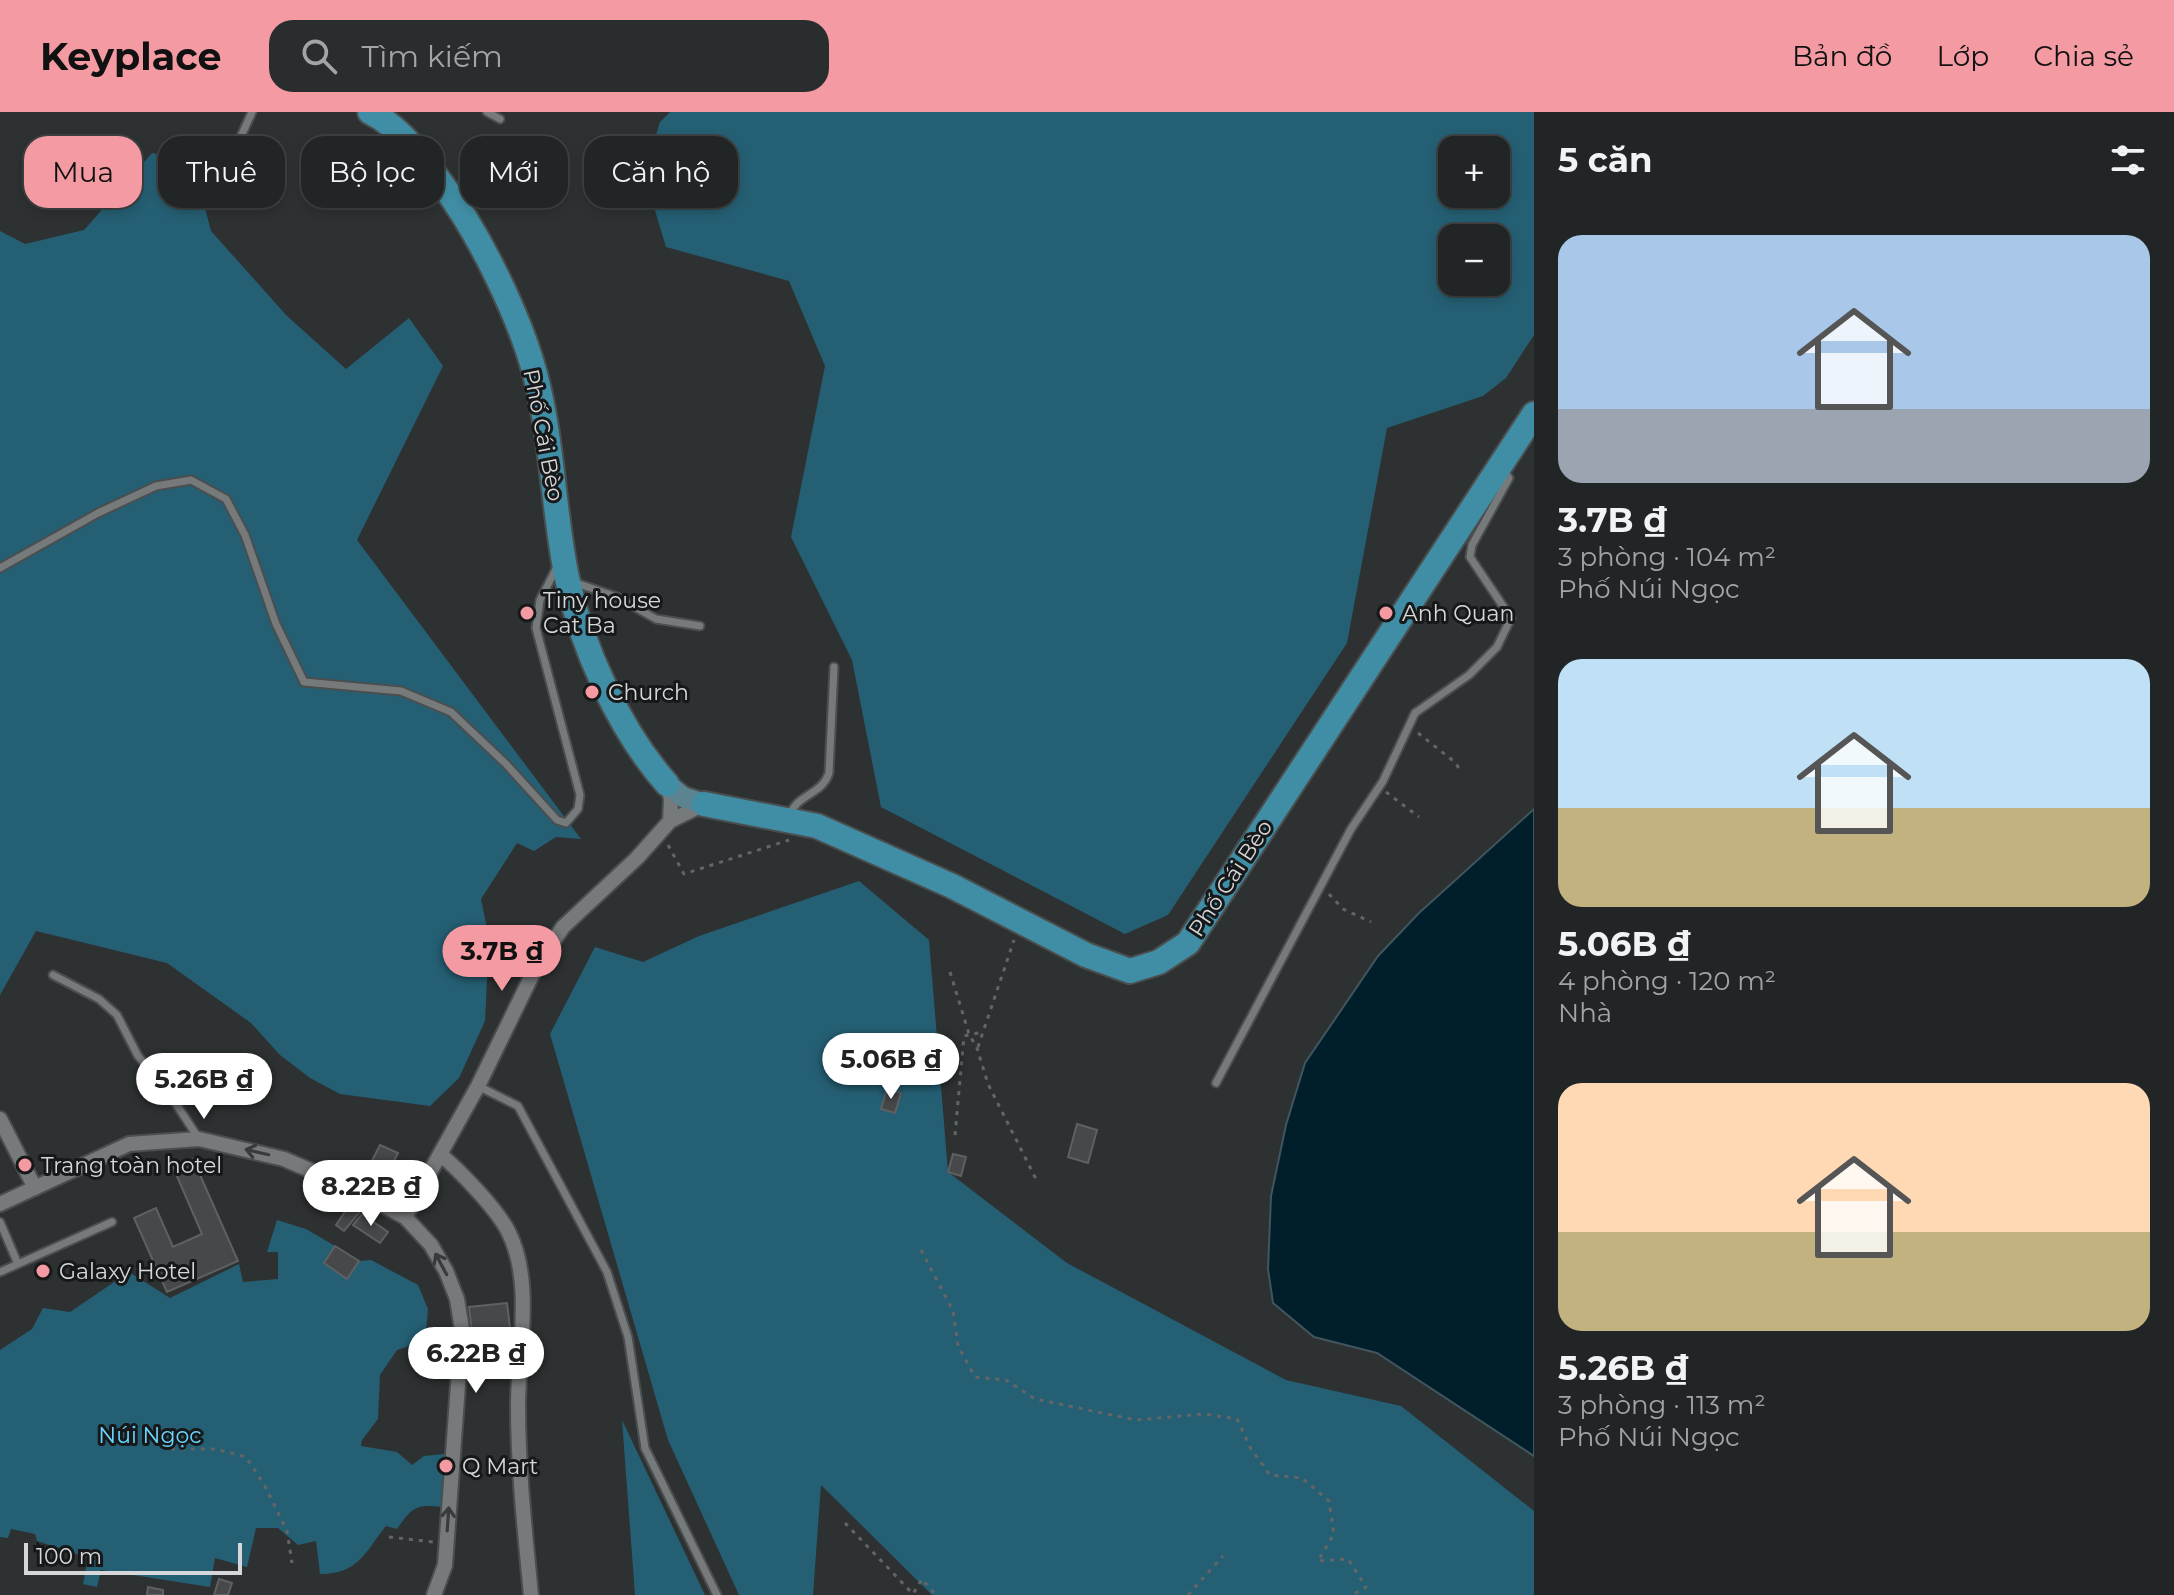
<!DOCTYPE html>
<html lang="vi">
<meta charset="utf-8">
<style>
:root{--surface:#222526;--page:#2a2d2e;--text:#f1f3f6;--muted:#a2a5a7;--line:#3f4243;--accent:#f49aa2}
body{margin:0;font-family:Montserrat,sans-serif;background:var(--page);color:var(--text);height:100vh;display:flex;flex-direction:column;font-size:30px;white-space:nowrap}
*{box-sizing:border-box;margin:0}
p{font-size:26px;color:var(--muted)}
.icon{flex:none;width:44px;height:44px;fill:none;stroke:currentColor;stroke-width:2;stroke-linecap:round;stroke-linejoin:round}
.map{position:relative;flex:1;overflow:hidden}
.details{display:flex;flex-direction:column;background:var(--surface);width:640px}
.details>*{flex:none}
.banner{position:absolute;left:24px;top:24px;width:760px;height:72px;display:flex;gap:16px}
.buttons{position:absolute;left:1438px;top:24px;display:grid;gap:16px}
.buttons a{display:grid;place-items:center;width:72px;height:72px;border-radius:16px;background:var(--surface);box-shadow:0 4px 12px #0003,0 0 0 2px var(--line);font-size:40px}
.scale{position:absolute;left:24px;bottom:20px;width:218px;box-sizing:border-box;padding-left:8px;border:4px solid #d5d7d8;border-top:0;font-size:22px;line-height:28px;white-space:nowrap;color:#d5d7d8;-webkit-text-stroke:6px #171819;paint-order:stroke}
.price{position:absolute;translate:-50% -68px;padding:0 18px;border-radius:28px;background:#fff;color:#222;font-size:26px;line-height:52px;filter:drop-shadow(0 2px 4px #0008)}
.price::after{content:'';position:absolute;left:50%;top:48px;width:24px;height:18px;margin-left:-12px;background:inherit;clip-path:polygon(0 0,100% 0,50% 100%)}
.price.on{background:var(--accent);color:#111}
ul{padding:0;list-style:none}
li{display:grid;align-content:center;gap:16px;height:424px;padding:0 24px}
li span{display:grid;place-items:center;height:248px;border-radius:24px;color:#555}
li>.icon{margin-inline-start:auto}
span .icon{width:144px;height:144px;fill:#fffc;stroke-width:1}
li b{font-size:34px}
h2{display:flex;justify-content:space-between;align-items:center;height:96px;padding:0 24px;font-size:34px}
.tag{padding:0 28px;border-radius:24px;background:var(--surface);box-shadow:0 4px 12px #0003,0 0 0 2px var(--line);font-size:28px;line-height:72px}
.tag.on{background:var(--accent);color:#111}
header{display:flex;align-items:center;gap:48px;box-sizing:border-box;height:112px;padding:0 40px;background:var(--accent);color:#111}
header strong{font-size:38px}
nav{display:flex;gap:44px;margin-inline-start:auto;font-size:28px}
.search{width:560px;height:72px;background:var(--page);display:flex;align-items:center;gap:20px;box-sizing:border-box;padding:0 28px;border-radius:24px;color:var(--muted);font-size:30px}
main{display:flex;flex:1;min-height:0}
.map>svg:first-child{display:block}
.green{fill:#255f74;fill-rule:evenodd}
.water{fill:#001f2b;stroke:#40565f;stroke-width:2}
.building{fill:#46484a;stroke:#5e6162;stroke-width:2}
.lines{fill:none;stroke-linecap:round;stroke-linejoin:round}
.lane-casing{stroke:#4b4e4f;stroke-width:11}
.street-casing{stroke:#4b4e4f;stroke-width:18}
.secondary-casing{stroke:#4b4e4f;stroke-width:24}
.primary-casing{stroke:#4b4e4f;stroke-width:28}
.path{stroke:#636566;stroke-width:3;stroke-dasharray:4 6;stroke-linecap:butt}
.lane{stroke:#777a7b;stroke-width:7}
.street{stroke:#777a7b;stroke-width:14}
.secondary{stroke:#5c8490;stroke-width:20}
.primary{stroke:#408ea5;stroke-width:24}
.oneway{stroke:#393a3b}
.poi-dot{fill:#f49aa2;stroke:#171819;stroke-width:3}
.labels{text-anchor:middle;stroke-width:6;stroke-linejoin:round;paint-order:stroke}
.street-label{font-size:22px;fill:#d5d7d8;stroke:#171819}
.poi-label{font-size:22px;fill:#d5d7d8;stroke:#171819;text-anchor:start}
.park-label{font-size:22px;fill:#68d7ff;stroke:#171819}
</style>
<header>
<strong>Keyplace</strong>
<div class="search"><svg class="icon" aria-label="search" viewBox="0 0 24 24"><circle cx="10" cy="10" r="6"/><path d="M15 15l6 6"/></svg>Tìm kiếm</div>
<nav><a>Bản đồ</a><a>Lớp</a><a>Chia sẻ</a></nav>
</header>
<main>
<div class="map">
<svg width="1534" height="1483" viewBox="0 0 1534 1483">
<rect width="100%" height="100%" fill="#2e3132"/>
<!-- green -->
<path class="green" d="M670,0H1534V223L1506,266L1483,284L1387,316L1347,531L1168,803L1125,822L881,695L852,548L791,425L825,254L789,169L666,135L644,62L660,10ZM1496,38V82H1452V38ZM1496,126V170H1452V126Z
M152,41L193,50L211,119L287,204L346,257L409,206L443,254L357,428L581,727L556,725L534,739L517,731L481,787L489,826L485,909L459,966L430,994L340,982L310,966L280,943L251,911L167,851L36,819L0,883V119L25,132L84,118Z
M859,769L929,828L948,1060L1067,1151L1286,1268L1401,1294L1534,1399V1483H932L821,1373L813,1483H739L668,1328L550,922L595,835L643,850L699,824Z
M277,1108L306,1117L335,1134L324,1151L347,1166L359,1149L371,1148L418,1173L428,1197L426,1220L412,1233L397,1238L380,1263L378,1307L362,1328L361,1334L397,1340L412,1353L424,1344L444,1342L447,1355L444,1395C416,1392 413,1394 397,1417L386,1414C365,1440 359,1462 320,1462L316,1429L298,1433L278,1416H256L247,1455L215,1446L210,1475L101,1458L97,1475L83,1472L88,1446L37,1429L35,1422L11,1417L8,1426L0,1425V1238L32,1217L43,1196L70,1200L129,1160L170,1186L239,1152L243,1170L278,1167V1140H267Z
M622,1308L705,1483H635Z"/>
<!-- water -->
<path class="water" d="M1534,697V1344L1377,1241L1314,1225L1273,1191L1268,1157L1271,1084L1286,1013L1305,951L1378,844L1419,801Z"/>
<!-- building -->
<path class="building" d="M887,977L901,981L895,1001L881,997Z
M1077,1012L1097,1018L1088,1051L1068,1045Z
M380,1033L398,1041L383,1071L365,1062Z
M953,1042L966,1045L961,1064L948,1060Z
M193,1047L238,1149L167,1180L134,1106L156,1096L173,1135L202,1122L173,1055Z
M353,1088L364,1095L344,1119L336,1113Z
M362,1102L388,1120L380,1131L353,1113Z
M335,1134L359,1149L347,1167L324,1151Z
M507,1191L510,1216L472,1220L469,1195Z
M219,1467L232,1471L228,1483H214Z
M148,1475L163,1478V1483H147Z"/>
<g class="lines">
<!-- lane casing -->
<g class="lane-casing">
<path id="lane" d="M487,0L500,7
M233,42L252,0
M0,456L98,401L156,374L191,368L226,387L245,423L276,512L304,570L401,579L451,600L506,652L557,708L566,711L578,697L580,683L536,516L540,488L558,453
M576,471L617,485L656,507L700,514
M790,703C797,682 822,683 829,661L834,555
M53,863L99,887L117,903L138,944L165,975L199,1027
M1216,971L1351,717L1383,669L1415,601L1469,563L1497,535L1511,506L1470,445L1472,433L1509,366L1503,358
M478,974L518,994L607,1160L628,1225L645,1336L717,1483
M0,1110L18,1152
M0,1160L112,1110"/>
</g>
<!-- street casing -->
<g class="street-casing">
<path id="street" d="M667,672L671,687L670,709
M0,1007L35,1076
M440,1042C460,1059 496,1096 508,1119C534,1169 518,1240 518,1294C518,1357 525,1420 531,1483
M0,1092L129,1032L199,1027L284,1047L351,1076L405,1105L431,1133L446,1159L457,1187L462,1217L445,1453L434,1483
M405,1105L478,974L537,853L563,815L637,746L670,709L704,692"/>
</g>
<!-- secondary casing -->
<g class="secondary-casing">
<path id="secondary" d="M667,672L683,685L704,692"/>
</g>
<!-- primary casing -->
<g class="primary-casing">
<path id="primary" d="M370,0C400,15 423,46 442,72C479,121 519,203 535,262C553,329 553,399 567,466C582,536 620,619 667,672
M704,692L817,714L952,774L1086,843L1130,859L1159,850L1188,831L1534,302"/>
</g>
<!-- path -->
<path class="path" d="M1418,621L1456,651L1461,661
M1386,680L1419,705
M668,733L684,762L789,728
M1329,782L1343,797L1371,810
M950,860L969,922L977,936L988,972L1037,1069
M978,935L1014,828
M955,1023L964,924L983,920
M921,1138L953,1199L958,1234L975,1265L1006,1268L1035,1287L1136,1308L1204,1302L1237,1307L1251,1337L1270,1363L1302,1366L1329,1389L1334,1422L1318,1449L1348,1447L1366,1475L1352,1483
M134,1322L168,1337H216L246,1345L265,1374L287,1419L292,1451
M845,1411L913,1482L922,1467L936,1483
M389,1425L433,1430
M1188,1483L1223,1444"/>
<!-- lane -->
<use href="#lane" class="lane"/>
<!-- street -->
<use href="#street" class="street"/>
<!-- secondary -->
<use href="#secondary" class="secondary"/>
<!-- primary -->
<use href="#primary" class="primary"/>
</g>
<!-- one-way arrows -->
<defs><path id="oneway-shaft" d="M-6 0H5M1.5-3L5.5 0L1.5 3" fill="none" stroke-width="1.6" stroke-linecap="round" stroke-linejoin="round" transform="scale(2)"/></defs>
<g class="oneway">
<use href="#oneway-shaft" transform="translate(257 1040) rotate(-167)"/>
<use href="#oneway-shaft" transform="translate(441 1152) rotate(-118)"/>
<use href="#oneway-shaft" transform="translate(448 1407) rotate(-86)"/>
</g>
<!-- markers -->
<g class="poi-dot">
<circle cx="527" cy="501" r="8"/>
<circle cx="1386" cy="501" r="8"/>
<circle cx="592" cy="580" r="8"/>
<circle cx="25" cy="1053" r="8"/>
<circle cx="43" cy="1159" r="8"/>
<circle cx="446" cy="1354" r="8"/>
</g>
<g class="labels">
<!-- street labels -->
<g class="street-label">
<text transform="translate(544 323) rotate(79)" y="8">Phố Cái Bèo</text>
<text transform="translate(1230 766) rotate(-57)" y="8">Phố Cái Bèo</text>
</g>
<!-- poi labels -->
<g class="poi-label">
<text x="543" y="496">Tiny house<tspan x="543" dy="25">Cat Ba</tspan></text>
<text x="1402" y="509">Anh Quan</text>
<text x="608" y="588">Church</text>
<text x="41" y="1061">Trang toàn hotel</text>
<text x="59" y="1167">Galaxy Hotel</text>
<text x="462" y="1362">Q Mart</text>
</g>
<!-- park labels -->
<g class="park-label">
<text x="150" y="1331">Núi Ngọc</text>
</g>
</g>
</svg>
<div class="buttons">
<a>+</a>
<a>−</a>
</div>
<div class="scale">100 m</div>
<b class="price on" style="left:502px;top:881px">3.7B ₫</b>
<b class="price" style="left:891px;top:989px">5.06B ₫</b>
<b class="price" style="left:204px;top:1009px">5.26B ₫</b>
<b class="price" style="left:371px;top:1116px">8.22B ₫</b>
<b class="price" style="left:476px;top:1283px">6.22B ₫</b>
<div class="banner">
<a class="tag on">Mua</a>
<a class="tag">Thuê</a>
<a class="tag">Bộ lọc</a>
<a class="tag">Mới</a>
<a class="tag">Căn hộ</a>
</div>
</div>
<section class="details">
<h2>5 căn<svg class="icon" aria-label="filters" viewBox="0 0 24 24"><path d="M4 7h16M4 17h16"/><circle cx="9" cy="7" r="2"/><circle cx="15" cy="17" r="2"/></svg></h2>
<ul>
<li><span style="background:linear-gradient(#a9c7e8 70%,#9aa5b1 0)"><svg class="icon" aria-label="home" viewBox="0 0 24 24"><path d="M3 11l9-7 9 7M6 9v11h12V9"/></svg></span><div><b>3.7B ₫</b><p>3 phòng · 104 m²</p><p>Phố Núi Ngọc</p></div></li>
<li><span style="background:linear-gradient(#bfe0f5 60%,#c2b280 0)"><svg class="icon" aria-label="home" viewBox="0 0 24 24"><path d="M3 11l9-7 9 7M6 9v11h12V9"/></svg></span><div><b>5.06B ₫</b><p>4 phòng · 120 m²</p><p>Nhà</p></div></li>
<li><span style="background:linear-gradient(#ffd9b3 60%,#c2b280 0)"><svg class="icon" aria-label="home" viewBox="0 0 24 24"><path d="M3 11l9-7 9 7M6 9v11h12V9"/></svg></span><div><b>5.26B ₫</b><p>3 phòng · 113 m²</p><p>Phố Núi Ngọc</p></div></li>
</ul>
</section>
</main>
